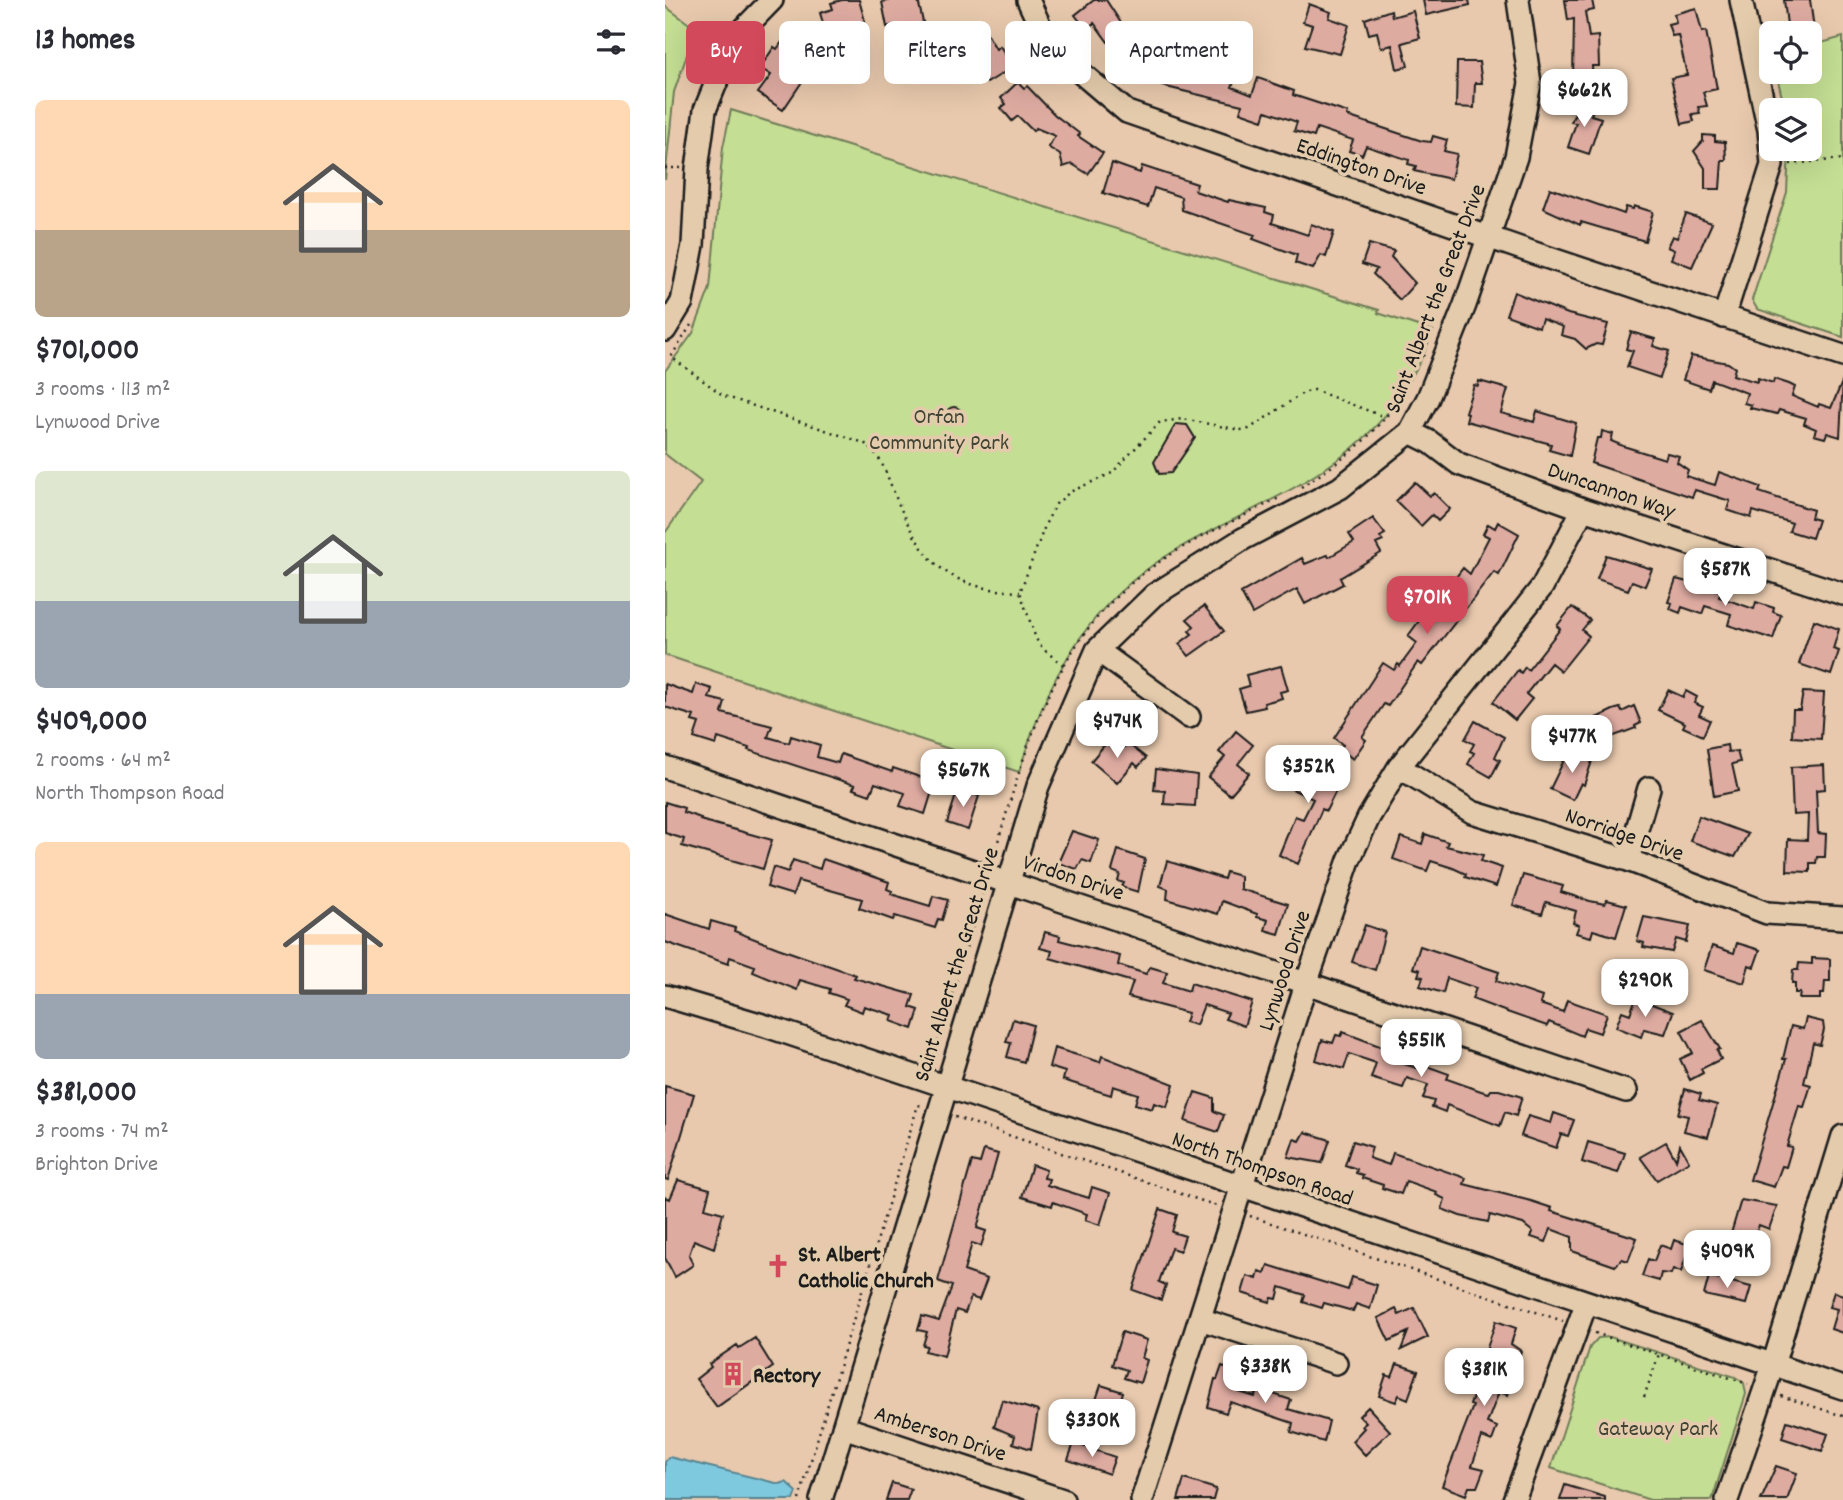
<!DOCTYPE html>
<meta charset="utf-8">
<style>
:root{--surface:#fff;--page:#f7f7f7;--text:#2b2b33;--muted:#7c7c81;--accent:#d1495b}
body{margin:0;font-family:Dekko,sans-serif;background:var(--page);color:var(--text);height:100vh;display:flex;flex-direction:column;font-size:26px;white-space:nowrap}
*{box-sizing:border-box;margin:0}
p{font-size:23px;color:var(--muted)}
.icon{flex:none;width:38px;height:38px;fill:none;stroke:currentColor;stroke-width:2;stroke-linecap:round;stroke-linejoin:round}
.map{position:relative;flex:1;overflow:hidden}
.details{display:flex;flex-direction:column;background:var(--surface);width:665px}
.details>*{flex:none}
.top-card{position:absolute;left:21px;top:21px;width:665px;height:63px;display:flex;gap:14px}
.tools{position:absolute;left:1094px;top:21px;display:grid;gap:14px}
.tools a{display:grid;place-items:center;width:63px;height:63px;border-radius:10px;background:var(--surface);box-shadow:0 7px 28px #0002;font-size:35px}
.price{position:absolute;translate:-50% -60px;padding:0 16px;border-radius:14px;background:#fff;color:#222;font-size:23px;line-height:46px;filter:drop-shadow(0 2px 4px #0008)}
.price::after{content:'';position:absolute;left:50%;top:42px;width:21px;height:16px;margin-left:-10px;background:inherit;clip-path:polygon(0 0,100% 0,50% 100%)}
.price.current{background:var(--accent);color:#fff}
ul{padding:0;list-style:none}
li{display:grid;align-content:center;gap:14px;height:371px;padding:0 35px}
li span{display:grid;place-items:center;height:217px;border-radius:10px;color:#555}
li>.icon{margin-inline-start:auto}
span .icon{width:126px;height:126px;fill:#fffc;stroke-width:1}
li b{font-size:30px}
h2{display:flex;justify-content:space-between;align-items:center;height:84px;padding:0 35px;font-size:30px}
.pill{padding:0 24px;border-radius:10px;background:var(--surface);box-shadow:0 7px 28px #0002;font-size:24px;line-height:63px}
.pill.current{background:var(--accent);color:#fff}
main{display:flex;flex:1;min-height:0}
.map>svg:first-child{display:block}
.green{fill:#c4de94;stroke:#707d58;stroke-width:2}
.water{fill:#7fc9df;stroke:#578491;stroke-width:2}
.building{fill:#deaba1;stroke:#1c1c1c;stroke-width:2}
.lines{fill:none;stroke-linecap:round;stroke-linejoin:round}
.minor-casing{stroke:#1c1c1c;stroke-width:26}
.path{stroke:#1c1c1c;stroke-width:2.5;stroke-dasharray:2 5;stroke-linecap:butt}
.minor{stroke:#e4cbac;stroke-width:21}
.labels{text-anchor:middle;stroke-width:7;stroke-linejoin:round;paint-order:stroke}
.street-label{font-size:23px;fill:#1c1c1c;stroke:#e4cbac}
.park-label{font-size:23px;fill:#3e4334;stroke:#e4cbac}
.poi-label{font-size:23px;font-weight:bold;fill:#1c1c1c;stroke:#e4cbac;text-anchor:start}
</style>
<main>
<section class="details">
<h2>13 homes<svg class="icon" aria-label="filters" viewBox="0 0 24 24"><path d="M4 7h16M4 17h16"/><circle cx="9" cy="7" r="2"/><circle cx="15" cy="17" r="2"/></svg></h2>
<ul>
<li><span style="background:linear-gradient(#ffd9b3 60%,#b9a48a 0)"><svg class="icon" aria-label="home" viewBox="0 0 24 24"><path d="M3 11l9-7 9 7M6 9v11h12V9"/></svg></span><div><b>$701,000</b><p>3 rooms · 113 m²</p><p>Lynwood Drive</p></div></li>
<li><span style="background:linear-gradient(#dfe7d0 60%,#9aa5b1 0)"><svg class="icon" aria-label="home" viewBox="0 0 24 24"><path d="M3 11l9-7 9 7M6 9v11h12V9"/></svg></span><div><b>$409,000</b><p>2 rooms · 64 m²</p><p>North Thompson Road</p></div></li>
<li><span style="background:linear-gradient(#ffd9b3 70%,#9aa5b1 0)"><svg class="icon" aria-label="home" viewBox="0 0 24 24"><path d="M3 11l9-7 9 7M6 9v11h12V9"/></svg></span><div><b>$381,000</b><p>3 rooms · 74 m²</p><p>Brighton Drive</p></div></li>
</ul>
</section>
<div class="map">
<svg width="1178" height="1500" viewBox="0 0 1178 1500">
<rect width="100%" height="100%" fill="#e8c9ad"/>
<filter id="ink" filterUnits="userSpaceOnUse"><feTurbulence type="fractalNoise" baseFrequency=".0143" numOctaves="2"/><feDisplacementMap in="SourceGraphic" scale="14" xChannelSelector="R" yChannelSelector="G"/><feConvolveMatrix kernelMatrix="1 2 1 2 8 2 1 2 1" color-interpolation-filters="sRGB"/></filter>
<g filter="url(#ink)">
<!-- green -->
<path class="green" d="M0,6L31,29L9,92L0,180Z
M1178,37V337L1092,309L1087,300L1122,192L1124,149H1144V110H1120L1111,72H1144L1145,46Z
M66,110L714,310L713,313L768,331C727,440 660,473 562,523C532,538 502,553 476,574C410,625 378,694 354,772L0,655V533L36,482L0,454V371L28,333L45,288L58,147Z
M945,1337L1070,1377L1079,1383L1081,1394L1047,1500H985L886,1468L925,1347L933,1338Z"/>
<!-- water -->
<path class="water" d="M4,1457L115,1484L121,1482L132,1492L129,1500H0V1462Z"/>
<!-- building -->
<path class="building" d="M177,0H194L200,21L189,24L192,35L164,43L155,13L168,9L166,3Z
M226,0H253L260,31L232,37L229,25L222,27L217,2Z
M429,0H441L460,29L443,42L429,23L421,29L410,15Z
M758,0H804L805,5L761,15Z
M900,0H927L929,10L920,12L924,37L933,36L934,66H927L928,82H908L909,19L903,20Z
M1119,0H1145L1149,29L1123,33Z
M644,4L666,12L664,18L684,25L675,54L640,46L647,25L638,22Z
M1031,8L1037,32L1041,31L1052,89L1038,92L1042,106L1033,107L1035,113L1027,114L1029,121L1017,124L1006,78L1022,75L1013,35L1007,36L1003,24L1011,22L1009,14Z
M726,10L727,17L748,11L755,38L737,43L743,66L732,69L727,45L716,48L712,32L704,34L700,19Z
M320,30L331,49L335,46L348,67L322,83L309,62L304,65L292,46Z
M469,38L497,50L491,60L515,73L541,82L543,74L569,82L567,87L587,95L593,78L629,91L628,95L683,113L682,116L757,141L766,142L768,136L782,140L779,151L792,154L786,179L749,171L751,166L743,164L744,160L701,146L697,155L684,151L688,140L652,128L649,137L629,131L632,122L601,111L598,120L575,112L577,105L497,86L462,66L464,63L457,59Z
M128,39L146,52L141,59L147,63L143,69L145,70L118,110L93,93L106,75L95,68L109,47L112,49L117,42L123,46Z
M792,62H814L817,83H810L809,108L791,107Z
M353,82L359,88L362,86L390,115L415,134L413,136L438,153L423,174L407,164L398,167L395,155L383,147L390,136L371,128L368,131L353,116L347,121L336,108L341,104L336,98Z
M915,102L929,107L926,115L936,118L924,154L903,147L911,123L906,122Z
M1038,135L1050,136V141L1060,142L1061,160H1057L1055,189H1040V168L1029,151L1038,141Z
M447,163L475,173L477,166L532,184L530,191L563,202L564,200L601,208L600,212L609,215L607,223L643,235L646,224L669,232L661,257L656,255L648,269L630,263L632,255L588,239L590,235L517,210L516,197L489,188L483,207L438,193Z
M885,188L959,214L961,207L968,209L969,206L988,212L980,241L916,222L915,225L878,208Z
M1021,214L1047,223L1027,267L1006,259L1009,250L1002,247L1007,236L1012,238Z
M704,244L729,251L726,257L750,283L735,300L708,274L712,269L697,264Z
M849,292L903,314L943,324L937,345L931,344L921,349L910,339L896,335L898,327L877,319L874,327L841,315Z
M966,332L990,339L988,346L1004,351L995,378L962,367L968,351L961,349Z
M1026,356L1063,363L1070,368L1068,375L1092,382L1093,378L1108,383L1109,379L1124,384L1130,387L1127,396L1153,407L1154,404L1166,408L1178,380L1175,437L1162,433L1160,438L1149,435L1151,429L1139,424L1141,418L1114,410L1112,414L1085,408L1086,405L1079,403L1082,393L1047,380L1044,389L1018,380Z
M814,381L843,389L836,413L869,422L872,411L911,423L905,456L884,450L886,444L801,421L803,413L800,412L809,385L813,386Z
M281 415a8 8 0 1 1 16 0a8 8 0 1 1-16 0Z
M511,424L522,425L530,438L506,473L494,474L489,462Z
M937,431L948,434L946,441L958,446L1000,459L1002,453L1014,456L1012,462L1023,470L1021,476L1050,485L1054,472L1096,487L1094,492L1148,510L1146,518L1153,520L1147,538L1124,531L1127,523L1088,511L1086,518L1062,510L1065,501L1030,490L1027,497L926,463L932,438H936Z
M750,482L765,496L769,493L785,509L773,521L767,515L756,526L731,501Z
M708,518L720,534L715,537L718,541L711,544L716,553L675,578L678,584L640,604L632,589L587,614L576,593L637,558L640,564L662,555L664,557L689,542L684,534Z
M833,522L854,534L834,575L829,572L757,665L753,662L723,706L719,704L697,737L701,740L688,759L675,749L678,745L669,738L718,663L729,670L733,664L735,666L752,643L743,636L778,588L781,590L798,568L805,574L824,537L818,534L823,524L830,528Z
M941,555L987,569L980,586L967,581L963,590L932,579Z
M1011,579L1056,591L1054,597L1089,609L1091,602L1109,608L1108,612L1116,615L1108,639L1063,625L1066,614L1040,606L1037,614L1017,607L1015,613L1005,609L1007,603L1003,602Z
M539,606L559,631L524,656L514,644L527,634L524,631L529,626L522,619Z
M907,607L925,620L917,630L924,636L896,671L886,663L861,694L867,699L850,720L828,702L853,670L856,673L860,667L863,670L895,629L892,626Z
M1149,620L1174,629L1168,649L1174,651L1166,675L1134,664Z
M616,666L623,690L615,692L617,698L599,703L600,707L581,711L574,689L584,686L581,675Z
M0,684L28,694L31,684L47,689L44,698L60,702L57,713L107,726L103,737L124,743L126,736L155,745L152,757L173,763L176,754L227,772L228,768L270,782L260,814L235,806L240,793L210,783L205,795L188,789L190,785L83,750L84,748L53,738L51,745L29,738L34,723L27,721L29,716L0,707Z
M1003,690L1018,697L1021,691L1032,697L1029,703L1038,707L1034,715L1045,720L1038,736L1018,727L1020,723L993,710Z
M1138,692L1159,693L1156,739L1127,737L1128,710H1135Z
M969,706L976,723L970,726L971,728L933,742L923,722L948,710L955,708L957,712Z
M810,721L839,737L830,757L835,760L826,777L803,764L809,753L805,751L809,744L800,739Z
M571,731L588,745L573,764L584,773L565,795L543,777L560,757L554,752Z
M453,742L459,747L462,743L481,758L473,767L469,763L452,783L426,761L441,743L448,748Z
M1062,745L1063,752L1072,751L1075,762L1067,764L1073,791L1049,796L1042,749Z
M904,750L927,761L919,785L916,783L908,800L885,789Z
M644,756L665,767L659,777L672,789L661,811L657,809L633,864L614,855L630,816L638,819L648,799L627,789L636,772L625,767L631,757L641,761Z
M1159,765L1160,789L1151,790L1153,833L1161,834L1160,857H1152L1151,863H1145V872L1122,871L1123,839L1142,840L1143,814L1128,815L1126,767Z
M491,769L532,775L530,806L499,804L500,791L489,790Z
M293,789L314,796L303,830L282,823Z
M0,802L19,808L18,812L36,818L35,820L107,840L98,869L17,846L19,839L0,833Z
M1034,816L1083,834L1070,857L1025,841Z
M407,831L434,840L426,863L417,860L412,869L393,863Z
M760,834L783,842L781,846L818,855L816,861L837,868L831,887L800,877L801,874L788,868L766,861L762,871L728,859L736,837L757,844Z
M453,850L480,859L473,892L457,887L459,883L453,881L455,874L447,871Z
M158,859L224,882L222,889L227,891L226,894L265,906L268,896L283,900L277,920L273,919L270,928L230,916L228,920L194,908L197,899L133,881L128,895L102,887L108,867L123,872L128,860L155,869Z
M502,861L559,879L561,872L575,876V889L623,904L614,934L600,930L603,920L592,917V914L557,901L553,914L502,899L503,889L495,886Z
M858,875L898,886L896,892L925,901L940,904L942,900L961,905L951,937L928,930L926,937L911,933L914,925L908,923L911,911L881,902L877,914L848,905Z
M0,914L44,929L46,921L70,928L69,931L113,948L191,975L189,978L249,995L245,1007L254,1010L248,1029L226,1021L228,1015L199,1006L197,1012L179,1005L182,999L164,993L165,989L135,980L132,990L88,972L90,966L65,957L63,964L0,942Z
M979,917L1025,926L1021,942L1011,939L1007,952L978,947L979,943L972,941Z
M700,925L720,932L710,970L687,962Z
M380,932L395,936L394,940L455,956L453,965L481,974L485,967L502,972L498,983L524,991L526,983L587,1002L579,1026L560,1019L563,1013L539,1005L531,1025L520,1022L523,1013L463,997L468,982L385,958L387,951L375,948Z
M1072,943L1095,950L1089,967L1084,965L1079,983L1039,970L1047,946L1069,953Z
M755,946L834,972L831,981L877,997L875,1004L898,1012L902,1000L942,1014L935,1033L920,1028L917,1036L884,1022L882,1026L839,1011L807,999L811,988L782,978L778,993L755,986L758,977L753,976L755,970L748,968Z
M1147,958L1165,959V981H1160L1159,994H1155V999H1134L1135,993H1130V983H1127L1128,970H1133L1134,963L1147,964Z
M971,998L1008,1012L1000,1034L979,1029L976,1037L951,1027L957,1011L965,1014Z
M1141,1018L1158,1022L1159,1030L1155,1045L1148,1043L1139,1083L1146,1085L1139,1107L1134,1106L1122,1146L1127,1147L1121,1167L1117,1166L1109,1187L1085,1180L1121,1059H1118L1126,1026L1138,1029Z
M348,1019L368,1025L359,1062L342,1057L346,1043L341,1042Z
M1037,1020L1055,1049L1052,1050L1056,1059L1036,1069L1038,1073L1025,1080L1015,1059L1028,1053L1016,1031Z
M678,1032L733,1053L730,1061L758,1070L759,1065L784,1074L782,1079L816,1091L824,1093L826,1090H834L857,1097L851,1116L840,1112L835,1126L782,1105L780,1112L767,1107L769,1101L758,1098L763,1085L742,1078L738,1088L706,1078L711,1063L684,1054L679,1069L651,1060L657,1040L668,1043L671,1035L676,1036Z
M389,1048L435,1062L437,1056L509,1084L502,1107L489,1103L487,1109L470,1104L473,1094L448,1086L446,1095L398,1080L400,1072L384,1067Z
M0,1086L29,1094L3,1180L0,1179Z
M1020,1089L1036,1094L1034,1100L1052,1105L1043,1137L1019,1131L1023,1116L1013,1114Z
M530,1092L549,1098V1111L559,1115L553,1132L520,1121Z
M889,1113L909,1120L903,1136L896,1134L891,1148L856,1136L863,1116L886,1123Z
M640,1132L665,1140L657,1163L623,1157L629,1139L635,1141Z
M688,1141L707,1147L704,1158L724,1165L728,1153L801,1178L799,1184L866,1201L887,1208L886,1211L972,1238L963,1261L957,1259L950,1266L907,1251V1237L886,1229L881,1242L866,1237L868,1232L858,1224L825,1215L823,1222L795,1216L777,1209L780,1199L771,1195L772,1192L741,1181L736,1194L717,1188L718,1185L697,1178L698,1175L691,1173L692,1169L680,1165Z
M923,1142L960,1153L953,1173L917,1162Z
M1001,1142L1011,1160L1015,1145L1024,1161L992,1180L975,1157Z
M319,1150L333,1154L312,1228L321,1231L316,1246L307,1243L299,1271L322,1279L314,1300L306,1297L300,1313L291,1310L279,1356L260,1351L262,1346L258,1345L262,1332L253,1330L257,1316L274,1321L287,1286L273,1281L307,1161L315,1163Z
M367,1165L381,1170L379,1178L384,1179L382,1185L424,1198L427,1187L445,1193L435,1225L420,1220L422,1214L388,1202L387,1206L357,1197Z
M13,1180L45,1189L40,1208L58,1213L49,1248L29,1240L24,1255L28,1265L10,1277L0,1258V1197L5,1199Z
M1076,1200L1112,1206L1104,1229L1094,1225L1088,1244L1065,1237Z
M495,1209L512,1215L507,1232L520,1236L515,1251L506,1248L494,1282L501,1285L496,1300L468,1290Z
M1009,1240L1025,1245L1016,1272L1008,1269L1006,1274L996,1273L994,1281L977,1276L983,1259L989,1261L995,1245L1006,1249Z
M603,1265L683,1290L687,1277L712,1285L705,1309L691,1304L688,1311L659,1303L657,1308L638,1302L640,1295L615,1287L612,1299L607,1298L605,1302L577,1293L582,1276L592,1279L594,1271L600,1273Z
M1044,1276L1086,1287L1081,1304L1039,1295Z
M1169,1292L1178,1295V1333L1166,1329L1172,1309L1164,1307Z
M749,1308L763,1337L736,1350L743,1332L724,1341L713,1318L731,1309L734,1315Z
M831,1321L851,1328L846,1344L856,1351L843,1395L834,1392L822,1423L832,1427L827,1441L817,1437L807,1466L819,1469L812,1487H804L801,1495L777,1486L808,1406L805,1405L823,1355L820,1354Z
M457,1332L482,1340L477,1358L482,1360L475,1383L459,1378L462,1370L447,1365Z
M90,1338L108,1367L52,1407L31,1379L46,1367L44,1364L72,1345L74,1348Z
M732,1364L753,1371L743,1399L734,1395L731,1402L714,1396L721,1375L727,1377Z
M557,1366L574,1372L568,1390L590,1397L596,1379L612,1384L608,1394L626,1400L623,1409L664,1421L659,1442L626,1432L628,1423L565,1402L561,1413L543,1407L550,1379L552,1380Z
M436,1385L458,1392L453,1410V1413L459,1415L454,1433L424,1421Z
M337,1400L373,1411L366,1449L348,1443L350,1436L329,1427Z
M703,1407L725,1431L700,1455L687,1441L699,1428L697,1426L701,1423L694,1416Z
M1122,1421L1163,1434L1157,1451L1117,1438Z
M409,1443L450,1457L444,1474L403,1460Z
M1111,1466L1132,1473L1122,1500H1096Z
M519,1479L551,1489L548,1500H513Z
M227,1483L246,1489L242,1500H221Z
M900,1485L940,1497V1500H895Z"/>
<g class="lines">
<!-- minor casing -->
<g class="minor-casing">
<path id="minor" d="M363,0L375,26L402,61L462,112L872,254L1178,356
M1059,317L1107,165L1104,130L1076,0
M0,330L17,302L28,245L32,169L40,110L69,39L107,0
M745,432L765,442L794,464L918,509L1178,594
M432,650L524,717
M0,767L961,1091
M734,767L807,812L963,860L1102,913L1178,918
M963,860L984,788
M0,996L101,1026L1178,1388
M535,1319L671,1363
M178,1427L398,1500
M156,1500L373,786L432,650L489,595L578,539L675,488L745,432L763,398L800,305L851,157L865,83L853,0
M477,1500L642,981L684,860L704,817L734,767L877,587L918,509
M849,1500L921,1304
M1062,1500L1108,1365L1178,1136"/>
</g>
<!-- path -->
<path class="path" d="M1125,164L1178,159
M0,168H17
M26,325L6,357L59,396L199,443C215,454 220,470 227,488C255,557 275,588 355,592
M636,487C671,465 704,441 729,406C739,391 749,361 762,352
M398,665L378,649L371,639L355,592L381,523L391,504L405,492L447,473L495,422L518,419L575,430L584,429L638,393L649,390L720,417
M327,861C362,748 385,640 487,567C526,539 572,520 614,498
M267,1062L318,891
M290,1117L552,1206
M585,1216L898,1321
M930,1333L1083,1384
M1116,1396L1178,1416
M979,1397L994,1354
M134,1500L253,1105L257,1106"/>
<!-- minor -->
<use href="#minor" class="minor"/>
</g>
</g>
<!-- icons -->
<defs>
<g id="church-bare" transform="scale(1.89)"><path d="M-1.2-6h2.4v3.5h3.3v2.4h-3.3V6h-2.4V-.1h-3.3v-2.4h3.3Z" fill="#d1495b" stroke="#e4cbac" stroke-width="2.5" paint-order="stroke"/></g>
<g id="building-bare" transform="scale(1.89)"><path d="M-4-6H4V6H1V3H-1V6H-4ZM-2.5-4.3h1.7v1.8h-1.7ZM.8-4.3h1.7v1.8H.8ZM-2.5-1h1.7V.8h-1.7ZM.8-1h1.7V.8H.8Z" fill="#d1495b" stroke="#e4cbac" stroke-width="2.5" paint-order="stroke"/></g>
</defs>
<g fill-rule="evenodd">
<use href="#church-bare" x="113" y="1266"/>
<use href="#building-bare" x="68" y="1374"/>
</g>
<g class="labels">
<!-- street labels -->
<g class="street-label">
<text transform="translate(697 165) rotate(19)" y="8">Eddington Drive</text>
<text transform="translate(769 298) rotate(-69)" y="8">Saint Albert the Great Drive</text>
<text transform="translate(947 489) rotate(19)" y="8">Duncannon Way</text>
<text transform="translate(960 833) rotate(19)" y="8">Norridge Drive</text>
<text transform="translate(409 876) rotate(18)" y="8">Virdon Drive</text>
<text transform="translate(290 964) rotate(-73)" y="8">Saint Albert the Great Drive</text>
<text transform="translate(618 970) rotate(-72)" y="8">Lynwood Drive</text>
<text transform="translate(598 1167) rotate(19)" y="8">North Thompson Road</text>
<text transform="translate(276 1432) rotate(18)" y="8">Amberson Drive</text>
</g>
<!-- park labels -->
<g class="park-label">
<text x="274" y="423">Orfan<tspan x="274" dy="26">Community Park</tspan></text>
<text x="993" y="1435">Gateway Park</text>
</g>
<!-- poi labels -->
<g class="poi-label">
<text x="133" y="1261">St. Albert<tspan x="133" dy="26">Catholic Church</tspan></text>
<text x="88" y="1382">Rectory</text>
</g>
</g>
</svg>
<div class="tools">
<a><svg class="icon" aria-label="locate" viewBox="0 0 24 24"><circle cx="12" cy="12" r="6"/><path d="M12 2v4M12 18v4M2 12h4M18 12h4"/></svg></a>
<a><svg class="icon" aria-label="layers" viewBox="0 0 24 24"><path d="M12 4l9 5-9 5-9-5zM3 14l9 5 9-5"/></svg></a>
</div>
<b class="price" style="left:919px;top:129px">$662K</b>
<b class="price" style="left:1060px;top:608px">$587K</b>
<b class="price current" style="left:762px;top:636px">$701K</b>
<b class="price" style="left:452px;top:760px">$474K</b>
<b class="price" style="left:907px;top:775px">$477K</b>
<b class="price" style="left:643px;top:805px">$352K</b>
<b class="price" style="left:298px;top:809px">$567K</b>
<b class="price" style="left:980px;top:1019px">$290K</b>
<b class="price" style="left:756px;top:1079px">$551K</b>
<b class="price" style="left:1062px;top:1290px">$409K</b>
<b class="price" style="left:600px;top:1405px">$338K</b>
<b class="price" style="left:819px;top:1408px">$381K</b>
<b class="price" style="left:427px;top:1459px">$330K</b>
<div class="top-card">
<a class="pill current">Buy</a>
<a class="pill">Rent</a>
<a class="pill">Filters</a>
<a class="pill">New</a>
<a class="pill">Apartment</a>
</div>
</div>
</main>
